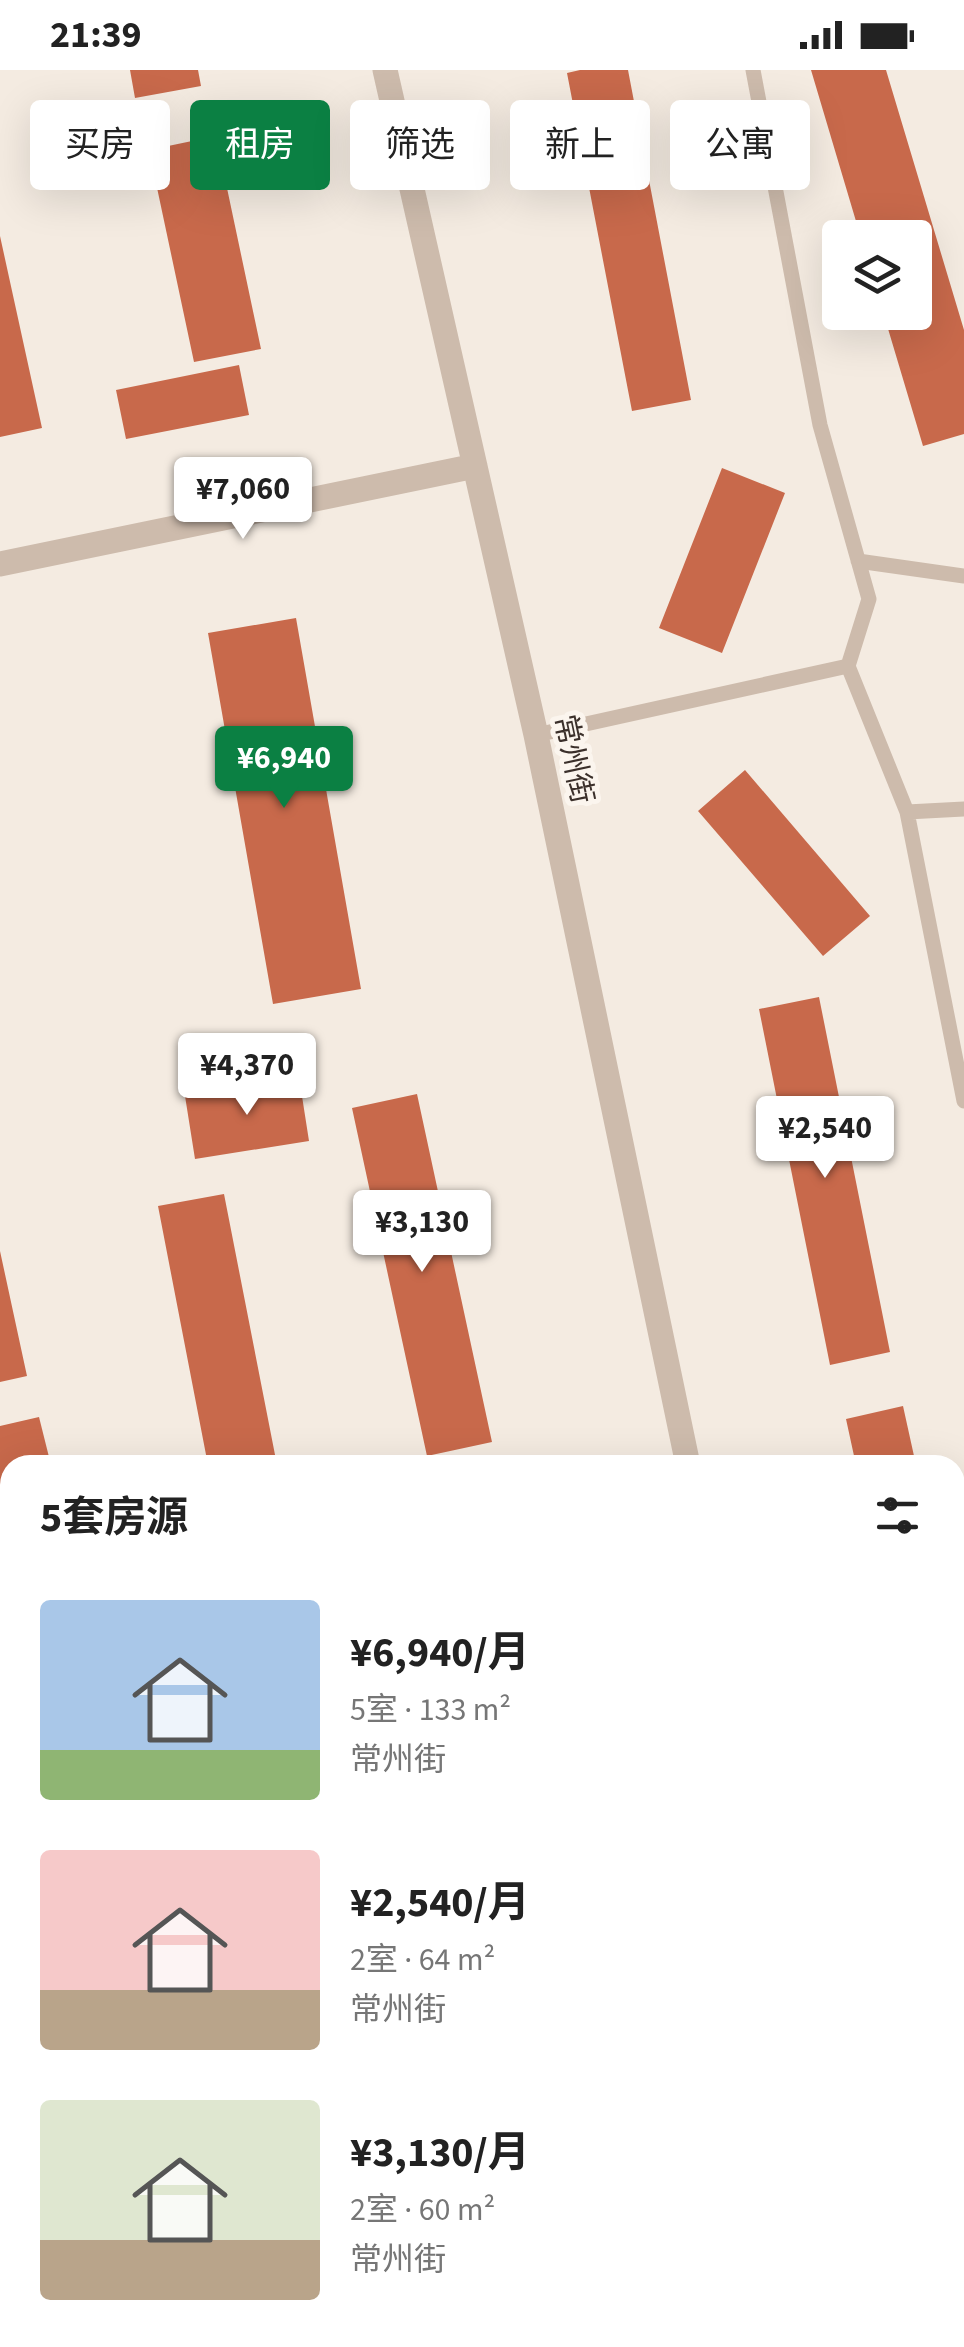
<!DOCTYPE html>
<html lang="zh">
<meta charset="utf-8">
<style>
:root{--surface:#fff;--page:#f2f2f2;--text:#222;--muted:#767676;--accent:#0b8043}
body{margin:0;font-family:"Source Sans 3","Noto Sans SC",sans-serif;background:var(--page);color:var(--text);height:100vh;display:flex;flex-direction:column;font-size:38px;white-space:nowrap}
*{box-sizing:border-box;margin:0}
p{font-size:32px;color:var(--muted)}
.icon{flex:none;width:55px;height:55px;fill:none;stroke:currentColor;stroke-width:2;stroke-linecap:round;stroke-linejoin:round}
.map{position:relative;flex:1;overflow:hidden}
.details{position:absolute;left:0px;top:1385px;width:965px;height:892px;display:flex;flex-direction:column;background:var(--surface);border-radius:30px 30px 0 0;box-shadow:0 10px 40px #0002}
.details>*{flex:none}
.banner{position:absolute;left:30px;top:30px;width:905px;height:90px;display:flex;gap:20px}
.controls{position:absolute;left:822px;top:150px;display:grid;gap:20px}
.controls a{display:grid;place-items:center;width:110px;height:110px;border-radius:10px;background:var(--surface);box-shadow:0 10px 40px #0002;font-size:50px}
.price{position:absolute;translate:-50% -85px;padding:0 22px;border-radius:10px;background:#fff;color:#222;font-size:32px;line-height:65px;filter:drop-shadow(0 2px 5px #0008)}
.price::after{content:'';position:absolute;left:50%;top:60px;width:30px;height:22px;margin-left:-15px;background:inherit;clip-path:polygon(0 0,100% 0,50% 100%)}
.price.selected{background:var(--accent);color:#fff}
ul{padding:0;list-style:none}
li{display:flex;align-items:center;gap:30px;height:250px;padding:0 40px}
li span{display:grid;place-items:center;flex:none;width:280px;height:200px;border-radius:10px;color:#555}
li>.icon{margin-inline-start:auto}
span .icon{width:120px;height:120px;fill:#fffc;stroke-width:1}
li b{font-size:42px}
h2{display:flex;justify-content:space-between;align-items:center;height:120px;padding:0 40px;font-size:42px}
.chip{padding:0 35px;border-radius:10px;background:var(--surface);box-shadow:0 10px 40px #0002;font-size:35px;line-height:90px}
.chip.selected{background:var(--accent);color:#fff}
.status{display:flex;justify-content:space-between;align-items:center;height:70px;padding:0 50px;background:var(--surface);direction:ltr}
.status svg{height:28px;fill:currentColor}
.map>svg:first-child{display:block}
.building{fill:#c8694b}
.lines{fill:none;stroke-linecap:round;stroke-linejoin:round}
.service{stroke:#cdbbac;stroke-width:15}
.minor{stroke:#cdbbac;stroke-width:25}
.tertiary{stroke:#cdbbac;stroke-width:25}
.labels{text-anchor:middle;stroke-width:10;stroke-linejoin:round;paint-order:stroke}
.street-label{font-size:30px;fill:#3b302b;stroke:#fbf5ee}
</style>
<div class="status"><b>21:39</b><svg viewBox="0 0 49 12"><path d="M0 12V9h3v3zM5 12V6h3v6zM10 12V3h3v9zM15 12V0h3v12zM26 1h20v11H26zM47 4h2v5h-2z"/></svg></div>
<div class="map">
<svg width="964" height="2277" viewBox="0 0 964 2277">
<rect width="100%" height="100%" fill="#f4ebe1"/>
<!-- building -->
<path class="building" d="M130,0H198L201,16L135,28Z
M580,0H628L691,330L632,341L567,3Z
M811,0H886L964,260V364L923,376L883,242H915V168H861Z
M216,66L261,279L194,292L149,80Z
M0,166L42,358L0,367Z
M239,295L249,345L126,369L116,320Z
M722,398L785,423L722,583L659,558Z
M296,548L361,919L273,934L208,563Z
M745,700L870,846L823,886L698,741Z
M819,927L890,1282L830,1295L759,939Z
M299,1007L309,1071L195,1089L185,1026Z
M417,1024L492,1372L427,1386L352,1038Z
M224,1124L277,1395H208L158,1136Z
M0,1181L27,1306L0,1312Z
M903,1336L916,1395H856L846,1349Z
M39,1347L51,1395H10L9,1484L0,1449V1356Z
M955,1579L964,1612V1696L955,1698Z
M473,2268H519L521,2277H474Z"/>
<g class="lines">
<!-- service -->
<path class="service" d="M858,491L964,506
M848,596L907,742L964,739
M536,665L848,596L869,529L820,355L753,0
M907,742L964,1031"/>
<!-- minor -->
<path class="minor" d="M385,0L536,665L688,1395
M0,494L475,396
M870,2268L872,2277"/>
<!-- tertiary -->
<path class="tertiary" d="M955,2101L964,2099
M0,2273L33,2268"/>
</g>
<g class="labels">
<!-- street labels -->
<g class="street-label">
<text transform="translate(574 689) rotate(78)" y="10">常州街</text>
</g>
</g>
</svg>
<div class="controls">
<a><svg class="icon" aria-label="layers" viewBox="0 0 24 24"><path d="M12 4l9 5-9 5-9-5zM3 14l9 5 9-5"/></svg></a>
</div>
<b class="price" style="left:243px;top:472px">¥7,060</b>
<b class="price selected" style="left:284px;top:741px">¥6,940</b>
<b class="price" style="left:247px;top:1048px">¥4,370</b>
<b class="price" style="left:825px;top:1111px">¥2,540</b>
<b class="price" style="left:422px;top:1205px">¥3,130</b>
<div class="banner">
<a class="chip">买房</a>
<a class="chip selected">租房</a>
<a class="chip">筛选</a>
<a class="chip">新上</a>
<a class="chip">公寓</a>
</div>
<section class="details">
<h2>5套房源<svg class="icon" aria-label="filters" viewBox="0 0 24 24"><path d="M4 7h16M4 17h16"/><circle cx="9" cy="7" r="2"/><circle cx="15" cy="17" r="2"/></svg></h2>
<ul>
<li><span style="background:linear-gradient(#a9c7e8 75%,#8fb573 0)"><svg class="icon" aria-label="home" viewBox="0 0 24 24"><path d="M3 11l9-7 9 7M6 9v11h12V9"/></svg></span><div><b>¥6,940/月</b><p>5室 · 133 m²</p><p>常州街</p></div></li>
<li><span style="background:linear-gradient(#f6c9c9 70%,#b9a48a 0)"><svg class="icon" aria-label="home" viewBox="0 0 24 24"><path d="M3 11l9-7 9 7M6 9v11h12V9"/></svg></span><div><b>¥2,540/月</b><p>2室 · 64 m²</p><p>常州街</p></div></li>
<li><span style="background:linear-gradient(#dfe7d0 70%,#b9a48a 0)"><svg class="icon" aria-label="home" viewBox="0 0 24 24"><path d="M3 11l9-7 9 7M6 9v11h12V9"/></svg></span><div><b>¥3,130/月</b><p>2室 · 60 m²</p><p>常州街</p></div></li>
</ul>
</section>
</div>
